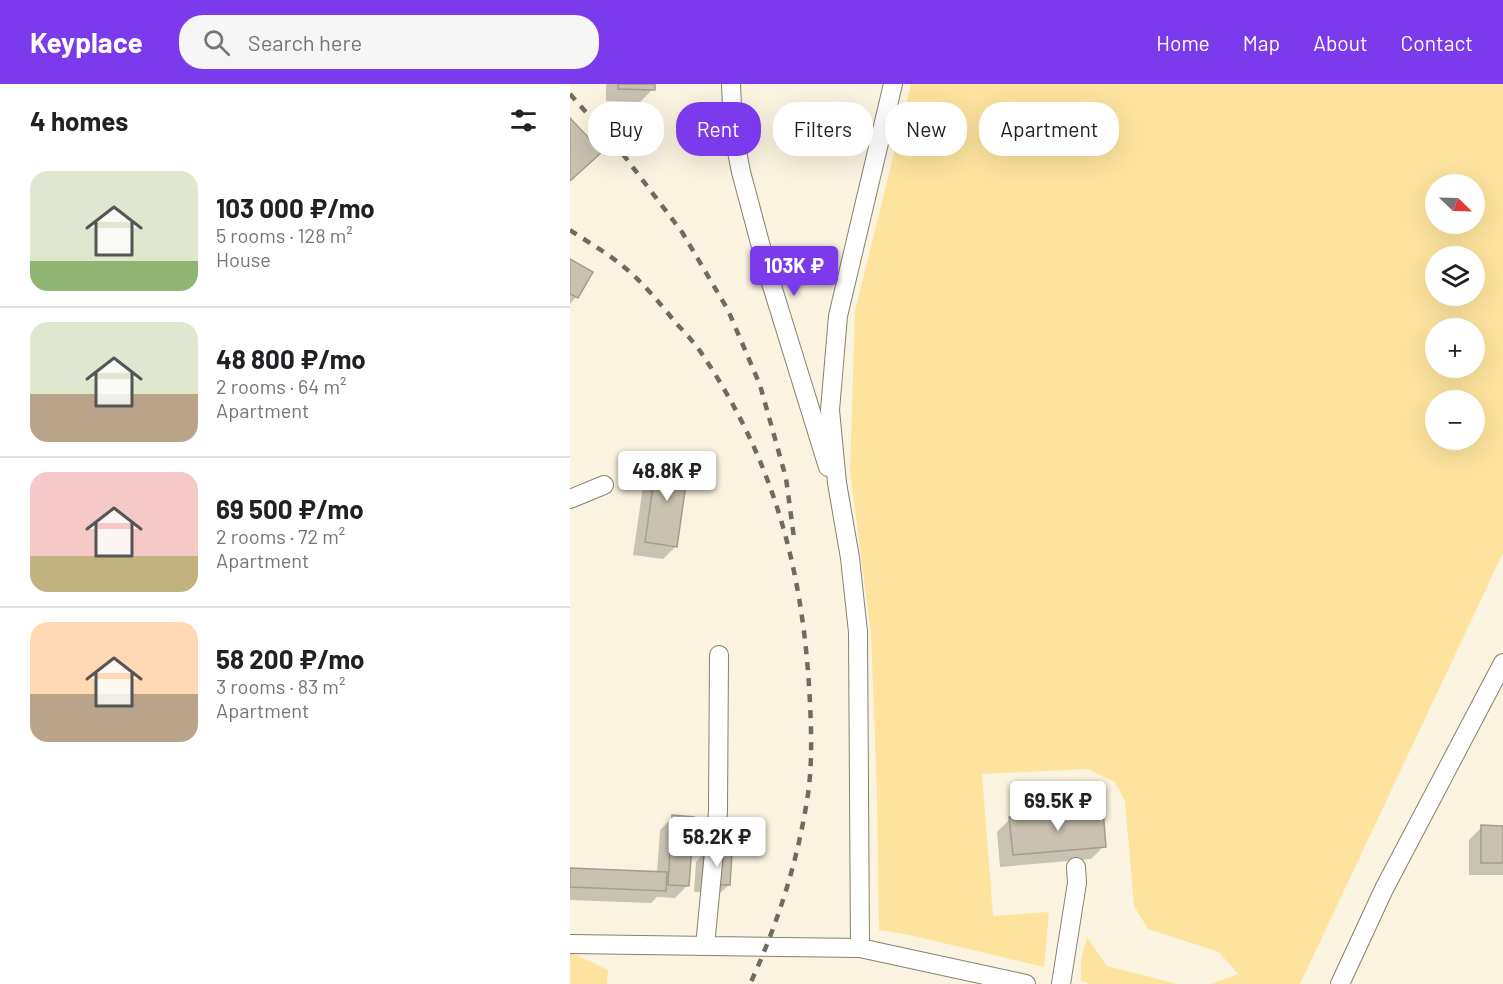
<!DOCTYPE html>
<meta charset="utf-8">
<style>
:root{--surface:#fff;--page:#f6f6f6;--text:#202124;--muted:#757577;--line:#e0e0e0;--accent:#7c3aed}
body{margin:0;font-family:Barlow,sans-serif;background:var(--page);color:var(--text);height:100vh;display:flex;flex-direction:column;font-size:22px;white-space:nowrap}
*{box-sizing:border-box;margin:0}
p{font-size:20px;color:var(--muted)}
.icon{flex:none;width:33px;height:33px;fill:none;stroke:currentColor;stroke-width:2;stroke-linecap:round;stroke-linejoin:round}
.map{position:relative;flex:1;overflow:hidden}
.sheet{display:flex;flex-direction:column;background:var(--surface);width:570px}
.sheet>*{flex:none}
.banner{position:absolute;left:18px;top:18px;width:570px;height:54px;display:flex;gap:12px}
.needle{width:39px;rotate:113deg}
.fabs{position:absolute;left:855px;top:90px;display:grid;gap:12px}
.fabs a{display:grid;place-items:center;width:60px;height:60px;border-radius:50%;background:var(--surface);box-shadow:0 6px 24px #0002;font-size:30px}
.price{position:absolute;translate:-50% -51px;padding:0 14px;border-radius:6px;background:#fff;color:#222;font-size:20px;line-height:39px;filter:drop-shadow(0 2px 3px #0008)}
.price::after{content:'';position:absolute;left:50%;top:36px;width:18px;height:14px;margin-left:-9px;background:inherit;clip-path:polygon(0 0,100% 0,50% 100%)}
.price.on{background:var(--accent);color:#fff}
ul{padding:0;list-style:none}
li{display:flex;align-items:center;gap:18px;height:150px;padding:0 30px}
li+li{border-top:2px solid var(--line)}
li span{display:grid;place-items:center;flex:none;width:168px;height:120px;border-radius:18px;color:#555}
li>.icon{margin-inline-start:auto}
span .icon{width:72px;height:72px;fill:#fffc;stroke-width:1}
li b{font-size:26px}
h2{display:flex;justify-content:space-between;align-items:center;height:72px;padding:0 30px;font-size:26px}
.tag{padding:0 21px;border-radius:24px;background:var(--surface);box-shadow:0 6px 24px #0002;font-size:21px;line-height:54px}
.tag.on{background:var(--accent);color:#fff}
header{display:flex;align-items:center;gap:36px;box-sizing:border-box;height:84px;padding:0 30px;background:var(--accent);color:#fff}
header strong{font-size:28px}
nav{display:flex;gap:33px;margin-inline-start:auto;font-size:21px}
.search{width:420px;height:54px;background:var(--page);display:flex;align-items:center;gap:15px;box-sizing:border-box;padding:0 21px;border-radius:24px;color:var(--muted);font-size:22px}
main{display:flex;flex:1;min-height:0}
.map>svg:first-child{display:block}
.green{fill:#fde39d;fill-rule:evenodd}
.shadow{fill:#0003}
.building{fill:#c8c1af;stroke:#a39d8b;stroke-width:1.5}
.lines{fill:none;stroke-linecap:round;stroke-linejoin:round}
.minor-casing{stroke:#86806f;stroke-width:20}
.minor{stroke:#fff;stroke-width:18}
.rail{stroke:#6f6b60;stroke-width:4.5;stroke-dasharray:8 8;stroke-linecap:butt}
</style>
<header>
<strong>Keyplace</strong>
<div class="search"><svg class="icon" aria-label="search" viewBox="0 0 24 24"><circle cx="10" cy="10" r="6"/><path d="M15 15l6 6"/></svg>Search here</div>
<nav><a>Home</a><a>Map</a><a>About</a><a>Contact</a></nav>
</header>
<main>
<section class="sheet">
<h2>4 homes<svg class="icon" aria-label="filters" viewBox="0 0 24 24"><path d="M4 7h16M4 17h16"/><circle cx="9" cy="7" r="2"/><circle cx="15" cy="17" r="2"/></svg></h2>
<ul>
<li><span style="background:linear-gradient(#dfe7d0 75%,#8fb573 0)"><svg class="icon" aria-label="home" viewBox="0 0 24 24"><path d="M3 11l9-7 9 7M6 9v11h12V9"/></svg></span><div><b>103 000 ₽/mo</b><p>5 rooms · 128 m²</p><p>House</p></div></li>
<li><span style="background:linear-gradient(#dfe7d0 60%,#b9a48a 0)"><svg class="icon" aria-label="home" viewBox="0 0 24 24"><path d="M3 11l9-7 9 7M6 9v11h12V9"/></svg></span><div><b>48 800 ₽/mo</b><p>2 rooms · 64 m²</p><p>Apartment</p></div></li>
<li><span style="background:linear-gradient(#f6c9c9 70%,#c2b280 0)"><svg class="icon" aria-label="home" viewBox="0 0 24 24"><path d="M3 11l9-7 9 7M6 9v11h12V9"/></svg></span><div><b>69 500 ₽/mo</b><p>2 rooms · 72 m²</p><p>Apartment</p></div></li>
<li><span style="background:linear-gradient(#ffd9b3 60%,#b9a48a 0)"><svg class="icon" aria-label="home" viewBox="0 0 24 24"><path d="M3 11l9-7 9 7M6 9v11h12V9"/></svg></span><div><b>58 200 ₽/mo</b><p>3 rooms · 83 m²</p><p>Apartment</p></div></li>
</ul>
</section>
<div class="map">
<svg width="933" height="900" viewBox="0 0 933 900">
<rect width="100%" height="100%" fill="#faf3e0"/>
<!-- green -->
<path class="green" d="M341,0H933V469L730,900H641L668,890L649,868L578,845L564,822L555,717L545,698L517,685L412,690L423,832L479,828L474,883L340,851L309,846L307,709L301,549L280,388L285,227ZM866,100H904V140H866ZM866,172H904V212H866ZM866,244H904V284H866ZM866,316H904V356H866Z
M517,853L537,882L607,900H521L511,897V876Z
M0,868L38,886L37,900H0Z"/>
<!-- shadow -->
<path class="shadow" d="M36,0H83V5L70,18L36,17Z
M0,177L21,189L6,213L0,220Z
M88,376L106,462L93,475L63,471L75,389Z
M103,733L118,801L105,814L87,813L81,819L0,816V785L87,789L90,746Z
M440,735L534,762L521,775L430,783L427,748Z
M912,743H933V791H899V756Z
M134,769L159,801L150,809L124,808L126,778Z"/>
<!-- building -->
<path class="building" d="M48,0H85V6L48,5Z
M0,34L32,68L0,97Z
M0,175L23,188L8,214L0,210Z
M87,374L119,379L107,463L75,458Z
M533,726L536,763L443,771L439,733Z
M102,731L124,733L119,802L98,801Z
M911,741L933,742V779H911Z
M134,768L162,769L160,801L132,800Z
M0,784L97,788L96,807L0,803Z"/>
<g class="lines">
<!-- minor casing -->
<g class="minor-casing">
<path id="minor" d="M161,0L163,47L171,88L198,189L258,383
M0,415L34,401
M0,860L290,864L456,900
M135,862L148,727L149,571
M290,864L288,548L280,474L267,399L260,326L268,232L323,0
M491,900L507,799L506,783
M770,900L814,805L933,579"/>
</g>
<!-- minor -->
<use href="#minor" class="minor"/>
<!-- rail -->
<path class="rail" d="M0,10L52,69L112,148L158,226L190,301L216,394L224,454
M0,146C16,157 34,167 49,179C70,195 89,218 105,238C115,249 126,260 134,273C202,375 231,479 239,601C241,637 243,674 238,710C228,777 208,839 180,900"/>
</g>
</svg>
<div class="fabs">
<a><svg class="needle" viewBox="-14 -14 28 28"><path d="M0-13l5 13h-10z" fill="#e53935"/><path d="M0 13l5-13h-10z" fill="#757577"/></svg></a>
<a><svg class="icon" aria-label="layers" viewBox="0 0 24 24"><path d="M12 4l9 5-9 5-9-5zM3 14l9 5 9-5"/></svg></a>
<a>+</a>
<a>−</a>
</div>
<b class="price on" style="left:224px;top:213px">103K ₽</b>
<b class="price" style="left:97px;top:418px">48.8K ₽</b>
<b class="price" style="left:488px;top:748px">69.5K ₽</b>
<b class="price" style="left:147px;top:784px">58.2K ₽</b>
<div class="banner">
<a class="tag">Buy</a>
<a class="tag on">Rent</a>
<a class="tag">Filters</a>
<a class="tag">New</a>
<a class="tag">Apartment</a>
</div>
</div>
</main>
